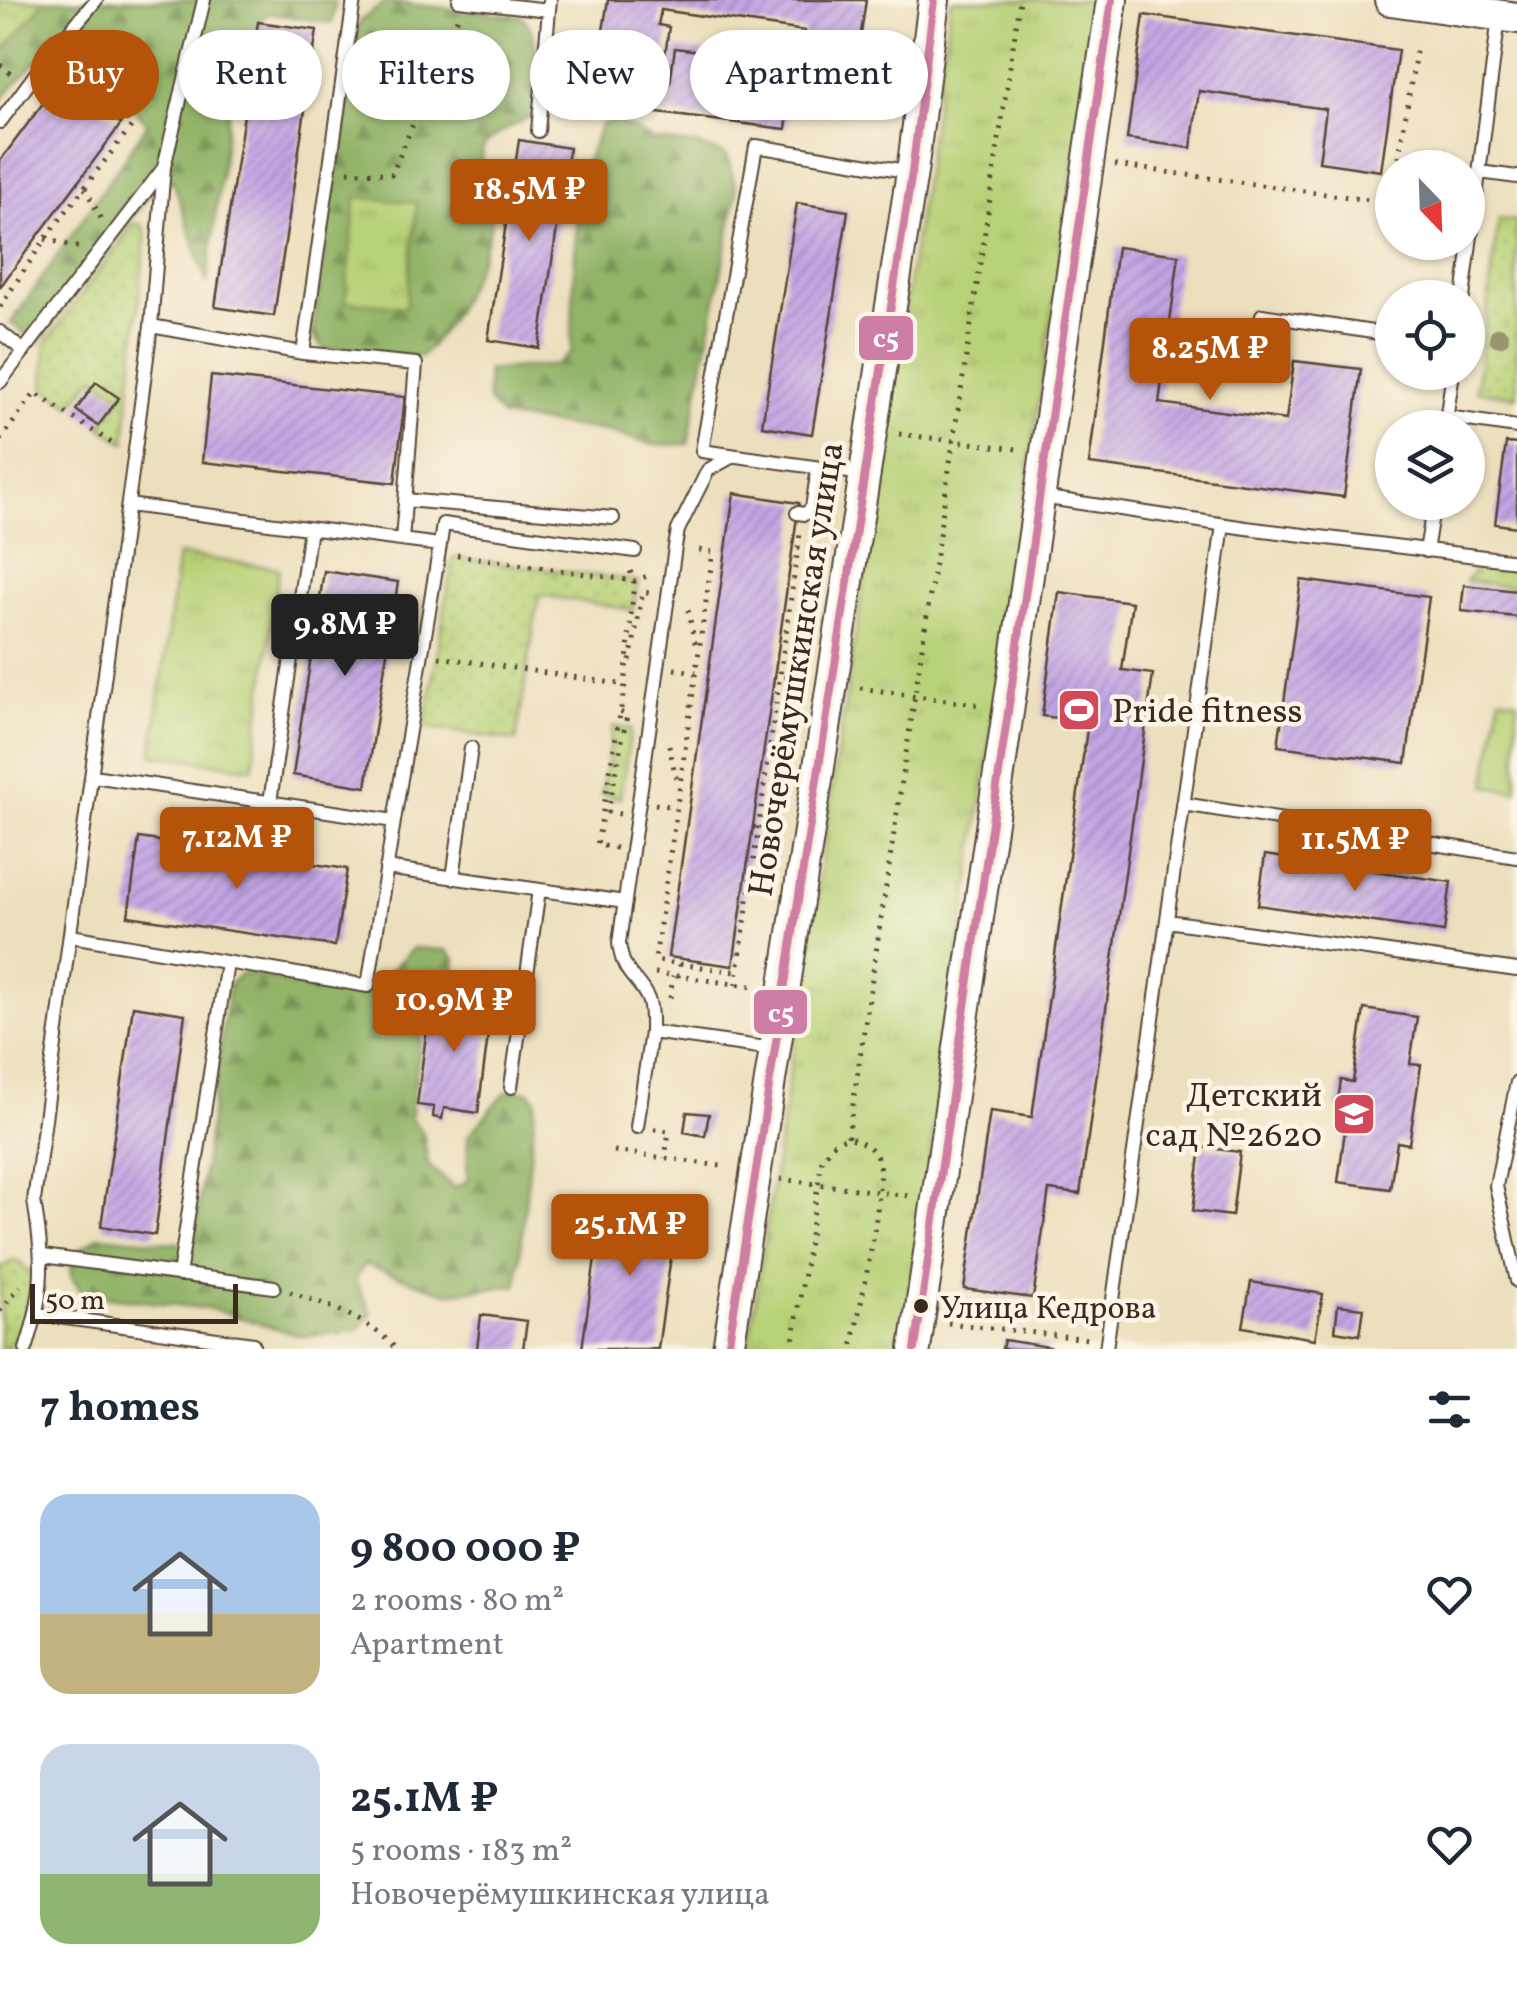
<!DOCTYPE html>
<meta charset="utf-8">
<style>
:root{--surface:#fff;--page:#f6f6f7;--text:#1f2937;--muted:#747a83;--accent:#b45309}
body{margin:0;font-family:Vollkorn,serif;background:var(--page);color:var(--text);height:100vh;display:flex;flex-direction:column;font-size:38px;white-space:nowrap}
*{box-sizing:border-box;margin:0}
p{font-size:32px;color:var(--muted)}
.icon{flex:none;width:55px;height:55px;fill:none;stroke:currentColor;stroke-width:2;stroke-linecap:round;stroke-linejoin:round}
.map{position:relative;height:1349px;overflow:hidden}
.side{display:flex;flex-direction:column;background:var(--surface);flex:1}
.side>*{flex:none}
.top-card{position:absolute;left:30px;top:30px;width:1000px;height:90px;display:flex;gap:20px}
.needle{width:65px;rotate:157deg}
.buttons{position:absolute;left:1375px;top:150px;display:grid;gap:20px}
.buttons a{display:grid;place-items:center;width:110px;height:110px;border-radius:50%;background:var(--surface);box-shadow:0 2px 8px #0004;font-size:50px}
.scale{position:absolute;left:30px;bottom:25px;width:208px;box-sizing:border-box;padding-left:10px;border:5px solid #3b2a1e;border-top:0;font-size:28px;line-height:35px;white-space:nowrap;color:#3b2a1e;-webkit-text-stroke:8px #fcf5e5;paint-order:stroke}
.price{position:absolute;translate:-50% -85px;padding:0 22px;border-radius:10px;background:var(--accent);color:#fff;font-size:32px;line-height:65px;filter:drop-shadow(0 2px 5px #0008)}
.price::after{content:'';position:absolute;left:50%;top:60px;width:30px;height:22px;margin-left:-15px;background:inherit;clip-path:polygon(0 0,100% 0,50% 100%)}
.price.selected{background:#222;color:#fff}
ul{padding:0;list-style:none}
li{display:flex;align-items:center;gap:30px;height:250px;padding:0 40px}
li span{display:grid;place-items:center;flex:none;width:280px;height:200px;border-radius:30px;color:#555}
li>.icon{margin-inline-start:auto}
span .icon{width:120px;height:120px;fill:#fffc;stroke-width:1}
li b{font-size:42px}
h2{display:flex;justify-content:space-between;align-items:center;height:120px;padding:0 40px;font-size:42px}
.pill{padding:0 35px;border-radius:45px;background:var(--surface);box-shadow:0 2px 8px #0004;font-size:35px;line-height:90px}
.pill.selected{background:var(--accent);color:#fff}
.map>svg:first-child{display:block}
.grass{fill:url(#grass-dots);stroke:#7a7e4b;stroke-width:2.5}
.forest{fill:url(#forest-firs);stroke:#666f43;stroke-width:2.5}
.park{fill:url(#park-tufts);stroke:#7a7e4b;stroke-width:2.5}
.pitch{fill:#b8d278;stroke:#7a7e4b;stroke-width:2.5}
.building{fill:url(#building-hatch)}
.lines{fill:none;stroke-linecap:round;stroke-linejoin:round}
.service-casing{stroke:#564536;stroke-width:16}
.tertiary-casing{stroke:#564536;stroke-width:34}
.path{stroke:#564536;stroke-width:5;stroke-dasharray:2.5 8;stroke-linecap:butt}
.service{stroke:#fff;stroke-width:12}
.tertiary{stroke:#fff;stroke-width:30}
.bus-1-casing{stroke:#fcf5e5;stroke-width:15}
.bus-1{stroke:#ce7ea5;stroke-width:8}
.tree{fill:#9c9372}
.bus-dot{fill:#3b2a1e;stroke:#fcf5e5;stroke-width:4}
.labels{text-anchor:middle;stroke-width:9;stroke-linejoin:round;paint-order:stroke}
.bus-label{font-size:32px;fill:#3b2a1e;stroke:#fcf5e5;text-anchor:start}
.street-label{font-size:35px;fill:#3b2a1e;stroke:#fcf5e5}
.poi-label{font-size:35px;fill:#3b2a1e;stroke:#fcf5e5;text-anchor:start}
.line-badge{stroke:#fcf5e5;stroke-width:4}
.badge-label{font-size:28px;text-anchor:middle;font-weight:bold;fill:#fff}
</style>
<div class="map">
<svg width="1517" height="1349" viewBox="0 0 1517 1349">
<defs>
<pattern id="grass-dots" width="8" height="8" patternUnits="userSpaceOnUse" patternTransform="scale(2.5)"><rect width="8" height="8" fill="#b8d278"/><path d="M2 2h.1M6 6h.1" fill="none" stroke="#9fb467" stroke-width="1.8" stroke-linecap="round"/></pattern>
<pattern id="forest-firs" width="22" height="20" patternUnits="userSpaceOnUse" patternTransform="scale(2.5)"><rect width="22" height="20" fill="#92b468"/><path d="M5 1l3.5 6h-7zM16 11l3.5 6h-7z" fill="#789355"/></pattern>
<pattern id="park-tufts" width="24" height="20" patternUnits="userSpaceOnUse" patternTransform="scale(2.5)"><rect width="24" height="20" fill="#b8d278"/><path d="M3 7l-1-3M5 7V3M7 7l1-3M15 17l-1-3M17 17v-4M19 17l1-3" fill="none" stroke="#9fb467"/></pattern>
<pattern id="building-hatch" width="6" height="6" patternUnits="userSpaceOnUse" patternTransform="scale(2.5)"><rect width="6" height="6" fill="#c2a5e5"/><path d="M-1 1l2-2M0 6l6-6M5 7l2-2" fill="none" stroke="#9f87b9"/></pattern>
</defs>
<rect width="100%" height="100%" fill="#fcf5e5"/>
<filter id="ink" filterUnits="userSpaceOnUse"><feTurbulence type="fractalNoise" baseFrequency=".01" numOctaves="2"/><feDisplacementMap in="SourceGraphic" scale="20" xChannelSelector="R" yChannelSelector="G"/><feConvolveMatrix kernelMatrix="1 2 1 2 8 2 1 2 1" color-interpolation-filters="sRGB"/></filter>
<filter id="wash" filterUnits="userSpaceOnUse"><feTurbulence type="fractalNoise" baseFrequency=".0048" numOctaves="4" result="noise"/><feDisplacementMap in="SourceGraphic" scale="40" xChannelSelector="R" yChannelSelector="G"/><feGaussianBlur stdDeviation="2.25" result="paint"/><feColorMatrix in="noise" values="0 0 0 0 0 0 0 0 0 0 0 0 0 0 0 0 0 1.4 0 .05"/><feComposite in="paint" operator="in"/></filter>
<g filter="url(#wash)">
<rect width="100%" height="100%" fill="#ecdfbd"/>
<!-- grass -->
<path class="grass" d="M1499,219L1517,221V396L1476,391Z
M134,224L142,225L146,233L125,443L100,427L122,396L94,377L71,406L44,387L46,343Z
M453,557L638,581L633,610L539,595L516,741L425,727Z
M1479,564L1517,570V587L1466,581Z
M15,1260C53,1280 22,1322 7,1349H0V1268Z"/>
<!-- forest -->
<path class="forest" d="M0,0H330L335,3L332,23L268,13L237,46L207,283L173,180L152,191L38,344L11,323L148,124L110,83L35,62L0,101Z
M386,2L522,16C545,40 534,84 532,115C519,124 496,133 486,144C472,160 493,194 492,213C490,251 448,332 420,357L324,349L312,335L360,21Z
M617,121L655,141L695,145L727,155L737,191L688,444L653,445L605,431L502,417L488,401L487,371L556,365L571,353L578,179L602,124Z
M413,948L446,950L456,960L452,988L443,993L427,994L410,1117L423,1133L428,1165L454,1188L467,1182L468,1136L506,1092L528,1091L536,1099L517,1285L446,1293L364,1264L355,1281L372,1314L356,1331L302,1336L211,1309L83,1294L71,1276L73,1254L100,1236L187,1244L194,1239L229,984L242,973L365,995Z"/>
<!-- park -->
<path class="park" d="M0,0H45L5,49L0,46Z
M951,0H1097L902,1349H748Z
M356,197L417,203L406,307L345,301Z
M178,555L279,568L253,768L152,755Z
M613,726L631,729L620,798L601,794Z"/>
<!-- pitch -->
<path class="pitch" d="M1500,697L1517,700V791L1486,786Z"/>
<g id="blocks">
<!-- building -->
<path class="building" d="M608,0H866L851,100L796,91L805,31L661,10L658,25L669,27L662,77L597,67Z
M1144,15L1398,50L1381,171L1319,162L1326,109L1199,91L1191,148L1127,139Z
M258,22L317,30L274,316L215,307Z
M675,48L794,63L786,129L641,111L645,80L670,83Z
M61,79L121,124L0,287V161Z
M519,140L569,148L539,348L488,340Z
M797,203L848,211L812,434L762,426Z
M1117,247L1179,255L1159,403L1286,420L1294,361L1361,369L1344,497L1089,464Z
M211,376L405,397L395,483L202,462Z
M96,382L119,398L98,426L76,410Z
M1506,443L1517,444V527L1495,524Z
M734,493L799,503L733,966L668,957Z
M324,571L398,582L366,787L293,775Z
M1301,580L1429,597L1406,763L1278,746Z
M1464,585L1517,591V617L1461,611Z
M1059,592L1132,602L1122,670L1153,674L1080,1194L1049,1190L1033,1298L964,1289L990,1111L1032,1117L1088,722L1042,716Z
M139,838L347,869L335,946L128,916Z
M1265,855L1451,882L1444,932L1258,905Z
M431,996L492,1004L478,1113L444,1108L442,1119L433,1117L434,1107L417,1105Z
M133,1006L185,1014L155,1235L101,1226Z
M1364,1009L1417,1017L1410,1064L1421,1065L1409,1144L1397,1142L1390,1189L1338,1182L1348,1108L1337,1107L1341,1080L1353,1082Z
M687,1112L709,1114L705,1136L684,1132Z
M1201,1147L1240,1152L1232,1216L1193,1211Z
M603,1203L677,1213L658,1349H582Z
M1251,1282L1323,1294L1315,1339L1243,1327Z
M1338,1305L1364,1308L1360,1335L1335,1331Z
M481,1315L527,1321L523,1349H477Z
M1004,1340L1050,1347V1349H1002Z"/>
</g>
</g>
<g filter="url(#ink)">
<use href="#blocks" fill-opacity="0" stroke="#564536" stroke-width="2.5"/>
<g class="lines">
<!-- service casing -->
<g class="service-casing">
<path id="service" d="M459,0L549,10L550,0
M0,122L49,56L96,0
M538,131L549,10
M1480,172L1517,177
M1463,298L1499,17
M1262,315L1392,335
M151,326L303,353L354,0
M0,332L24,351
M303,353L416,364L402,540
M0,382L163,169
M1447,417L1517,427
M1445,428L1453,372
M863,474L702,451L756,146L912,172
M1041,497L1246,528L1517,561
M405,500L613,518
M797,513L805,514L812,508L818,468
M440,545L443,524L635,551
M1426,551L1434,502
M93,776L394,821L440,545L128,505
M270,802L310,529
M1183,804L1517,857
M386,868L625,902
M453,878L471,748
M1167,921L1517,970
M71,936L368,986L394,821
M651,1032C651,1021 652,1009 648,999C637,975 623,977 619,943L675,547L678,530L708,470L733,456
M1517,1082L1496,1186L1517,1281
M511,1087L539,890
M637,1127L651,1032L774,1049
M43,1256L274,1287
M179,1275L227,963
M37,1314L253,1344L252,1349
M26,1349C45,1291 44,1260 34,1201L134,458L151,326L164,167L204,0
M1106,1349L1223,525"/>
</g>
<!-- tertiary casing -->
<g class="tertiary-casing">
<path id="tertiary" d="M1390,0L1517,18
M728,1349L912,172L934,0
M915,1349L1112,0"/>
</g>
<!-- path -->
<path class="path" d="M0,65L13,75
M1115,165L1391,203L1392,193
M1397,168L1417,46
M348,171L392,174L458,17
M85,188L102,220
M45,239L81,248
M0,307L45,239L133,124L63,67
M899,434L1017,449
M0,440L35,393L118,447
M798,548L819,551
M457,555L634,581L653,574
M688,610L696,648
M439,657L626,685
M630,661L643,592L651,593
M674,669L696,672
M774,676L804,680
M860,688L982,705
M669,745L677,783
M655,804L676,807
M620,814L608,812L627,715L620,712
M753,827L779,831
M616,848L597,845L625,685L634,581L629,568
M680,964L736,972
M655,973L756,987
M678,977L680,964L655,960L713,552L692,549
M736,985L800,534
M670,998L673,976
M654,1129L669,1131L665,1158
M848,1137L1020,0
M614,1151L728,1167
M780,1179L908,1196
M290,1292C327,1305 370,1319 396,1349
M0,1311L20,1286
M948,1323L1089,1339
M792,1349L822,1159L834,1143L848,1137C862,1142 873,1146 878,1160C887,1189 858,1313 852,1349"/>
<!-- service -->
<use href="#service" class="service"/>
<!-- tertiary -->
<use href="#tertiary" class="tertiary"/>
<!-- bus-1 casing -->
<g class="bus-1-casing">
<path id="bus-1" d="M728,1349L912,172L934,0
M915,1349L1112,0"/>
</g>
<!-- bus-1 -->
<use href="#bus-1" class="bus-1"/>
</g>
<!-- trees -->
<circle class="tree" cx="1499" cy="337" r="10"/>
</g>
<!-- icons -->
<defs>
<g id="stadium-square" transform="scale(2.25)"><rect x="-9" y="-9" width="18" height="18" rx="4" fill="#d1495b" stroke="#fcf5e5"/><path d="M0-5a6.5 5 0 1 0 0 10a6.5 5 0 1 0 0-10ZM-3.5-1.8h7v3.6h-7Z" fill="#fff"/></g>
<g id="school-square" transform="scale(2.25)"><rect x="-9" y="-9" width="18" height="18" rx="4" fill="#d1495b" stroke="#fcf5e5"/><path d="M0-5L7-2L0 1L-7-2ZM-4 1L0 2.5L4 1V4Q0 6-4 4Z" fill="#fff"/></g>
</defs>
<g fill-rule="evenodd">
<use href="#stadium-square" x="1079" y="710"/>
<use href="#school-square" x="1354" y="1114"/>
</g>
<!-- markers -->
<circle class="bus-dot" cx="921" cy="1306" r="9"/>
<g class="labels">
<!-- bus labels -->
<g class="bus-label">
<text x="940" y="1318">Улица Кедрова</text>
</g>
<!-- street labels -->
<g class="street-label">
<text transform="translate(795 669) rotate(-81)" y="12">Новочерёмушкинская улица</text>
</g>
<!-- poi labels -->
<g class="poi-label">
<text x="1112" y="722">Pride fitness</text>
<text x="1322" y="1106" text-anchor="end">Детский<tspan x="1322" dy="40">сад №2620</tspan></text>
</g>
</g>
<g class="line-badge">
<rect x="857" y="314" width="58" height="48" rx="10" fill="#ce7ea5"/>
<rect x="752" y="988" width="57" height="48" rx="10" fill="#ce7ea5"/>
</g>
<g class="badge-label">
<text x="886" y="347">с5</text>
<text x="781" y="1022">с5</text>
</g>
</svg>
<div class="buttons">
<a><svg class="needle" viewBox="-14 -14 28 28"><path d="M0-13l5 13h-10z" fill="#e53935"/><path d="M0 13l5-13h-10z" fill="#747a83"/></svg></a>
<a><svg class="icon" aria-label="locate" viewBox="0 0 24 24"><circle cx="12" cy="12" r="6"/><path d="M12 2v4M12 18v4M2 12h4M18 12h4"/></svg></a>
<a><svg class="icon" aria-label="layers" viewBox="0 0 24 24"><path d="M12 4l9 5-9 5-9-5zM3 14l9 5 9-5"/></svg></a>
</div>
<div class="scale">50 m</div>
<b class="price" style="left:529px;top:244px">18.5M ₽</b>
<b class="price" style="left:1210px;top:403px">8.25M ₽</b>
<b class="price selected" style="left:345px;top:679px">9.8M ₽</b>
<b class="price" style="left:237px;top:892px">7.12M ₽</b>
<b class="price" style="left:1355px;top:894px">11.5M ₽</b>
<b class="price" style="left:454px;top:1055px">10.9M ₽</b>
<b class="price" style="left:630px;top:1279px">25.1M ₽</b>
<div class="top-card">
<a class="pill selected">Buy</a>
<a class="pill">Rent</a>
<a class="pill">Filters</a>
<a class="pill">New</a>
<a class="pill">Apartment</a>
</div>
</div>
<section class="side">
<h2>7 homes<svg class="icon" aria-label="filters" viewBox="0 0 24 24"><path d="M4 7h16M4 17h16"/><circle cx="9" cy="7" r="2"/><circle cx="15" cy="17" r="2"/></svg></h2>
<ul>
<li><span style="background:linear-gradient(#a9c7e8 60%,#c2b280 0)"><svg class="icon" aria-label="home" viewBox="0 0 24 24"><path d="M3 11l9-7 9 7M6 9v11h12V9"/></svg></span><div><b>9 800 000 ₽</b><p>2 rooms · 80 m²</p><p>Apartment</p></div><svg class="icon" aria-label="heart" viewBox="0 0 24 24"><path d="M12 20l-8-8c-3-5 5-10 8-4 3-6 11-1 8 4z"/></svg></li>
<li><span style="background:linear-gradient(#c9d6e8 65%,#8fb573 0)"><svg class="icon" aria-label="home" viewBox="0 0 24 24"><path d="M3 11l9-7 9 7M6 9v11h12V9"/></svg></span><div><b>25.1M ₽</b><p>5 rooms · 183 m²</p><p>Новочерёмушкинская улица</p></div><svg class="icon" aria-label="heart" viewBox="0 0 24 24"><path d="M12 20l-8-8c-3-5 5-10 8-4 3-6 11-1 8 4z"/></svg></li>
</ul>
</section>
